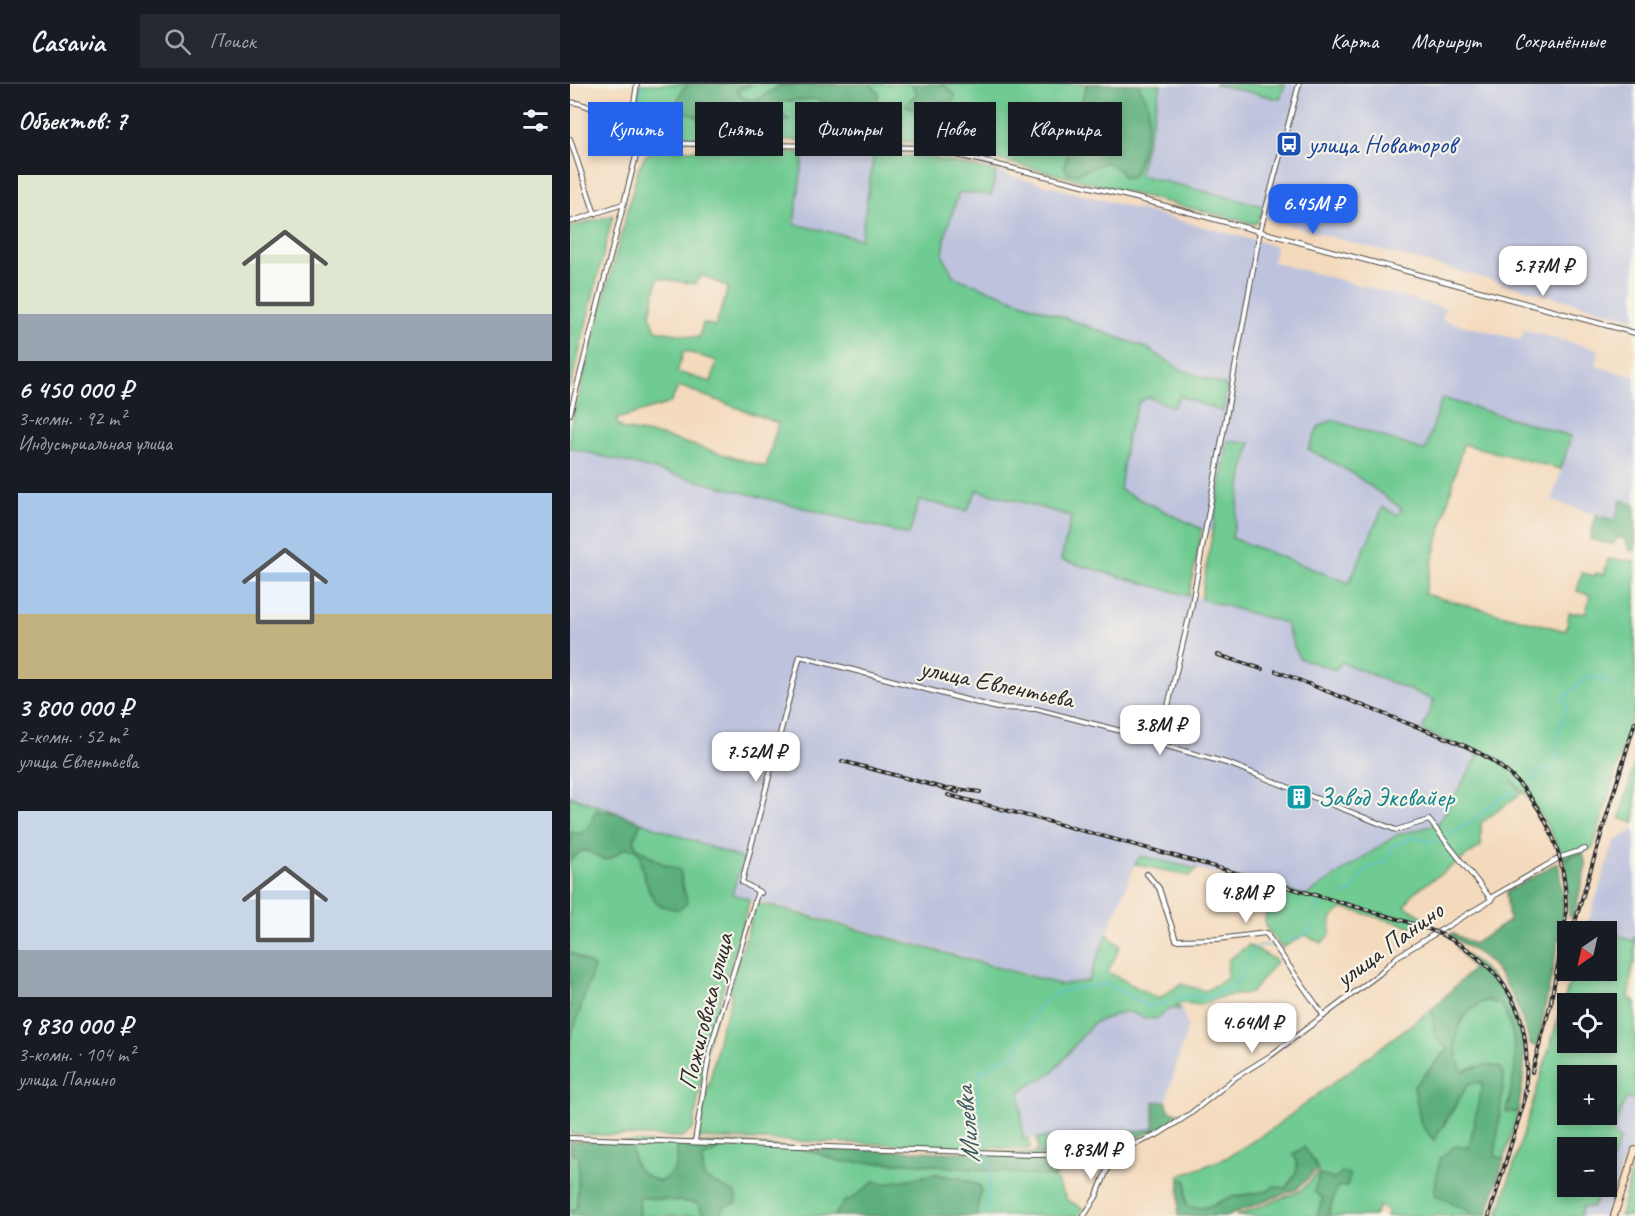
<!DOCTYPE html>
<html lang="ru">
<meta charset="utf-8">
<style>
:root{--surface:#171b24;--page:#242831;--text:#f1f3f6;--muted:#9ea1a6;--line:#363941;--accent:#2563eb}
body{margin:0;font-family:Caveat,sans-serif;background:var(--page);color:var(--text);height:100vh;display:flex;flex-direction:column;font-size:22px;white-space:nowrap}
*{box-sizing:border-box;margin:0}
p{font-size:20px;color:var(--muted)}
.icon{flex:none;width:33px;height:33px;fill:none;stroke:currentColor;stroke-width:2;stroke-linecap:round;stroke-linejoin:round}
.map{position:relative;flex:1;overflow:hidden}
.drawer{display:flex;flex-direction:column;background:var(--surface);width:570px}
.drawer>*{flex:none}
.guide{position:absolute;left:18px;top:18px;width:570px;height:54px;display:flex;gap:12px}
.needle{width:39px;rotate:214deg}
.tools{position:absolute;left:987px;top:837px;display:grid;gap:12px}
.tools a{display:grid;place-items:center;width:60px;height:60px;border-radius:0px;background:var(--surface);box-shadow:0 3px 9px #0003;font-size:30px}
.price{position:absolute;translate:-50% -51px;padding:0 14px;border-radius:12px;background:#fff;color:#222;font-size:20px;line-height:39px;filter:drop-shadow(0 2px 3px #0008)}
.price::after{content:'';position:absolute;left:50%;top:36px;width:18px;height:14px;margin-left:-9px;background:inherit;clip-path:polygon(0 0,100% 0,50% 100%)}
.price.selected{background:var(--accent);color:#fff}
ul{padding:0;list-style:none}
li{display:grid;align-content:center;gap:12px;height:318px;padding:0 18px}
li span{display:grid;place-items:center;height:186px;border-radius:0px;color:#555}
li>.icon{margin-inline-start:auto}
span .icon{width:108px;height:108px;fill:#fffc;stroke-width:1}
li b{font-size:26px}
h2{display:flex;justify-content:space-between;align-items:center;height:72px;padding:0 18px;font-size:26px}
.chip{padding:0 21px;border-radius:0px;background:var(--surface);box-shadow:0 3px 9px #0003;font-size:21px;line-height:54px}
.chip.selected{background:var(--accent);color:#fff}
header{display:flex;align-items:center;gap:36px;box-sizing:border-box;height:84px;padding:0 30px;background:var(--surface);border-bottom:2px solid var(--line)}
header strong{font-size:28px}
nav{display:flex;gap:33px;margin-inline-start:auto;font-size:21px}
.search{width:420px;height:54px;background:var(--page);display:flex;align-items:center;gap:15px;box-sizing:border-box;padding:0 21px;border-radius:0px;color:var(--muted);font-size:22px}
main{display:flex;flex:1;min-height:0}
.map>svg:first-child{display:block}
.industrial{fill:#bec3dd}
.green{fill:#70cb92;stroke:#4e7b5e;stroke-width:1.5;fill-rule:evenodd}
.forest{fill:#5caf7c;stroke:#446d54;stroke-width:1.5}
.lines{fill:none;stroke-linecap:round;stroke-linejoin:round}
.stream{stroke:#57c1d3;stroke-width:1.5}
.minor-casing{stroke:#494541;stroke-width:6}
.secondary-casing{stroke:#494541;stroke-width:8}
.minor{stroke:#fff;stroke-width:4}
.secondary{stroke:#ffe4c6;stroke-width:6}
.rail-casing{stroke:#2b2b2b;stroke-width:4}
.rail{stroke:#f7f3e8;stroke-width:1.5;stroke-dasharray:4.5;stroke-linecap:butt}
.labels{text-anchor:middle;stroke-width:4.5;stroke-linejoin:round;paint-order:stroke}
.transit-label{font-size:26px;fill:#164399;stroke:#f7f3e8;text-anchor:start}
.street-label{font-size:26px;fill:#2b2b2b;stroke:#f7f3e8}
.culture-label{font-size:26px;fill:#0d838f;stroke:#f7f3e8;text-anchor:start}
.water-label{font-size:27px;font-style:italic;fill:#38585d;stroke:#f7f3e8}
</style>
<header>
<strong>Casavia</strong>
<div class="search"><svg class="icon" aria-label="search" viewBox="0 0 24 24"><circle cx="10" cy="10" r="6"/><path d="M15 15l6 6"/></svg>Поиск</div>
<nav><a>Карта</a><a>Маршрут</a><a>Сохранённые</a></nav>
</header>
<main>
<section class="drawer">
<h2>Объектов: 7<svg class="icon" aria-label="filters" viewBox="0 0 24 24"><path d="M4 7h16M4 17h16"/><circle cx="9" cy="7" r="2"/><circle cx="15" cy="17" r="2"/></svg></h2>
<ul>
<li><span style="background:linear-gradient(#dfe7d0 75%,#9aa5b1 0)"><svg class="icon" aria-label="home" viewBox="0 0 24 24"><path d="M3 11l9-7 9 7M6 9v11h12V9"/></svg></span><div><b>6 450 000 ₽</b><p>3-комн. · 92 m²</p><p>Индустриальная улица</p></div></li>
<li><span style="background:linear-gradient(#a9c7e8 65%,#c2b280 0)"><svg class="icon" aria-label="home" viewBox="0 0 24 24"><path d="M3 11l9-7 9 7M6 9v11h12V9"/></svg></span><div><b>3 800 000 ₽</b><p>2-комн. · 52 m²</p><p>улица Евлентьева</p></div></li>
<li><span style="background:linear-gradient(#c9d6e8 75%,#9aa5b1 0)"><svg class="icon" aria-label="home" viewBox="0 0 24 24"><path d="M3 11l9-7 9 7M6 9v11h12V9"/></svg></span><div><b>9 830 000 ₽</b><p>3-комн. · 104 m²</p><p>улица Панино</p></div></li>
</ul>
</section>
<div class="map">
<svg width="1065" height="1132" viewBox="0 0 1065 1132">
<rect width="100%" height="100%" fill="#f7f3e8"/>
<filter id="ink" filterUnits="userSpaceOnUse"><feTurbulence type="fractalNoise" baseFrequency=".0167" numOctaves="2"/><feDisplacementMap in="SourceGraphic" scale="12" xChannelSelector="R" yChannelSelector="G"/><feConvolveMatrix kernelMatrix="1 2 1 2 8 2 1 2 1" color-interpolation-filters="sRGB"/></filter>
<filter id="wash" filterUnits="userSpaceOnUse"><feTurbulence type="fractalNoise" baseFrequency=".008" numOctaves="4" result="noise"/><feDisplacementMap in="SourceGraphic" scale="24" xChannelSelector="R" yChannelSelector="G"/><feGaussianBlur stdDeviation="1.35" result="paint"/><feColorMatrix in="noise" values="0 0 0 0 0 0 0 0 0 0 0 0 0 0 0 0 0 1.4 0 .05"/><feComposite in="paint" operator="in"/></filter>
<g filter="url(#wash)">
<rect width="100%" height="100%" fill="#f4dabd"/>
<!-- industrial -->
<path class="industrial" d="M591,0H644L710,15L715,0H1065V235L689,133L692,123L569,91Z
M234,69L304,70L292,155L224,140Z
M426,88L706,162L703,178L875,224L872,236L951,256L954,246L1029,266L1026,282L1065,293V421L1051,416L1045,436L982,417L1001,352L873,314L855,368L763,336L739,365L782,389L832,425L828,432L813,424L779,499L662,454L681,359L658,358L643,448L632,445L549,406L557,351L569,318L578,313L603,323L610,312L653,328L657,302L610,285L579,265L384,193L373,172L376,148L389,108L421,111Z
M0,364L338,451L349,416L397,427L407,406L501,432L491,476L664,523L715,539L729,574L770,578L864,617L909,672L868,740L826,751L737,811L571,772L565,780L518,897L493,900L162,810L172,775L0,712Z
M1065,745V851L1063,857L1018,838L1044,758Z
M599,925H611L618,942L596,1017L584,1018L585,1045L453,1055L450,1007L483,988L523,939L556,927L575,934Z
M1057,1013L1065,1016V1054L1052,1081L1038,1132H1010L1013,1123L1023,1122L1031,1103L1036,1102L1037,1088L1050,1055L1042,1049Z"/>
<!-- green -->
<path class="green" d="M69,0H591L569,91L693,122L688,138L684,140L357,58L71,54L62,49Z
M644,0H715L710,15Z
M89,65L234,69L224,140L291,155L304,70L360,73L426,88L421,111L389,108L376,148L373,172L384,193L579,265L610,285L657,302L653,328L610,312L603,323L578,313L569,318L557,351L550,406L632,445L619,512L491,476L501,432L407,406L397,427L349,416L339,451L0,364V343L69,83L76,71ZM131,191L158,203L153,222L145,242L133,239L129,254L86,246L80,231L88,194L126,200ZM114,267L147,277L141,298L107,288ZM109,302L208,339L196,383L92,352L51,345V342H48L47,335L100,319Z
M43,131L0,305V143Z
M872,314L1001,352L991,385L893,360L854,510L996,547L999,529H1016L1020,511L1007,507L1012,489L1025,492L1026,489L1034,491L1038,475L1065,477V623L1023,764L993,774C980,745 965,717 941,696L951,709L911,739V762L843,809L835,822L861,838L851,845L773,824L761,835L760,851L751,859L735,851L712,864L695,842L696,817L675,802V798L737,811L827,751L868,740L909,671L852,646L864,616L771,578L766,586L729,574L715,539L631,515L658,357L681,359L675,381L662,454L779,499L813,423L827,431L832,425L782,389L738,365L749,342L763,336L855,367Z
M1065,678V735L1064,739L1050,734Z
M0,712L48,729L25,727L22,741L0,761Z
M71,738L173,775L162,810L180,815L138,957L123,1045L113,1053L0,1050V956L23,883L0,868V777L11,767C18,766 33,773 41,774L55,764L65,765L71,772V782L80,810L117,818L110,787L89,778L66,763L64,755Z
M571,772L627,785L620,792L565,780Z
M186,820L197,821L489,900L488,901L518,897L537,850L550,862L538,888L588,915L611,900L636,907L657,894L658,876L679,861L707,877L681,909L651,913L630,921L616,919L606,921L611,925H599L586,935L575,934L556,927L523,939L483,988L450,1007L453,1055H459L460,1064L457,1065L128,1054L151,943C158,928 162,917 161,901Z
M1018,838L1062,857L1065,851V880L1062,881L1059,914L1065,918V1016L1056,1014L1042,1049L1050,1055L1037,1088L1036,1064H998V1102L1031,1103L1023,1123H1013L1010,1132H928L1003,887L1036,886V848L1015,847ZM998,920H1036V958H998ZM998,992H1036V1030H998Z
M917,916L932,922C952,962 947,986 936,1027L948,1028L934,1075L925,1072L934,993L932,987L906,982L894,987L891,985C880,955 886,930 917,916Z
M862,925L865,953L879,964L844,1002L851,1041L874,1042L898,1000L913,998L899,1064L900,1132H816L818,1128L809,1122L804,1132H758L767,1103L764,1095L750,1091L753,1115L747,1132H666L730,1107L748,1089L745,1079L727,1076V1088L716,1104C700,1107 683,1109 667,1112C649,1115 636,1129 617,1122L615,1114L617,1103L610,1096V1092L658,1073L699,1047Z
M548,1048L549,1061L537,1071H464L468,1065L467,1054Z
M0,1057L3,1071H9L7,1125L0,1127Z
M61,1058L107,1060C108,1081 108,1087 89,1098C65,1087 63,1084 61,1058Z
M165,1059L234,1065L272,1078L342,1079L485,1093L497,1116L514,1125L508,1132H406L411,1103L408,1100L366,1090L314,1100L305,1097L283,1114L274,1118L264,1132H152L153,1123L134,1094L132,1074Z
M1063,1081H1065V1132H1050Z
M68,1113L128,1119L134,1132H70Z"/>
<!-- forest -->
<path class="forest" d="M118,0H183L167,7L172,13L180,16L189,15L209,2L301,0L309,10L307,18L299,21L275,20L268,22L244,15L209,18L208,26L220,37L211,38L192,24L176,28L179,35L186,39L184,47L169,43V40L163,35C155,44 150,51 137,51L131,45L133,37C124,31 114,28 106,21L112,6Z
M341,0H372L386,11L382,18H366V26L374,41L377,57L370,61L363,57L361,49L354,47L347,51C346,43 350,37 349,29L335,21L347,9Z
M517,0H568C571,6 575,11 577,17C583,32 570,81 561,94L553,93L549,86L536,78L506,90L498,89L494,82Z
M1051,416L1065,421V467L1059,466L1055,455L1047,454L1043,461L1020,455L1026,431L1045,436Z
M25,727L48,729L71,738L64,755L66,763L89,778L110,786L112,803L118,818L109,826C103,824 95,824 90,821C78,813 71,785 71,772L65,765L55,764L41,774L34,776L16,766L11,767L0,777L1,748L10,750C20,744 22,739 25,727Z
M1013,768L1016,782L1004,832L999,833L994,775Z
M988,778L994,819L992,840L967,963L960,960C952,930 941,902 920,879C909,868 893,860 880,852L882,849L904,860L939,837L936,809Z
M886,862C896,871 908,879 918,889C943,912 957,952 954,986C953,1000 950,1014 948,1028H936C947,988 951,960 932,922L917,916C886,930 880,955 891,985L894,987L915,981L930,983L934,993L925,1072L934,1075L917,1132H900V1128L864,1110L870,1074L885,1062L899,1064L913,998L898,1000L864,1056L851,1041L844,1002L879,965L865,954L862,925L903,885Z
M0,868L24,883L0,956Z
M596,1017L599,1026L612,1031L594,1043L549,1061L548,1048L584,1045V1018Z
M0,1057L61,1058C63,1084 65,1087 89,1098C108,1087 108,1081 107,1060L165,1059L132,1074L134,1094L165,1109L167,1119L153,1123L152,1132H134L128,1119L69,1113L70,1132H0V1127L7,1124L9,1072L3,1071Z
M734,1063L745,1079L747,1085L727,1105L656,1132H608L610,1096H616C618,1105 614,1113 617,1122L629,1124L640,1123L658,1114L698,1107L704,1102L716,1104C724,1093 732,1083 723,1070Z
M234,1065L537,1071L534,1085L492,1081L485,1093L342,1079L272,1078Z
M772,1088L780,1091L777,1102L767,1103L758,1132H747L753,1115L744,1107L750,1091L764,1095Z
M366,1090C380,1093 401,1094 411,1104L406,1132H264L274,1118L283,1114L305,1097L314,1100Z"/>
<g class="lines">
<!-- stream -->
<path class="stream" d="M67,44L72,0
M962,699L969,687L975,686L987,678L989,671L987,652L998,619L993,615C999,609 1013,596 1020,592L1050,603
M879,751L894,743L926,717L945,707
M774,810L782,808C792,789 795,784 816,777L823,761L845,753L856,757H868
M716,857C746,852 742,844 749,818L753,816
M417,1066C414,1050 402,997 411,986L417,987L424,976L438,975L448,968L451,956L469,922L486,909L505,904L537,900L579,923L617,912L641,913L659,903L668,895L684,866L690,861L702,862
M415,1132L421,1093L418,1071"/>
</g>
</g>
<g filter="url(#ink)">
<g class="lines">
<!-- minor casing -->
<g class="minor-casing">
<path id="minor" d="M0,18C28,20 52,45 72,64
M59,52L67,0
M0,55L25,130
M0,138L53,120
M0,330L66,72L75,62L83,59L358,64L566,114L1065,249
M589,660L621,525L690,147L729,0
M577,790L589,804L606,856L648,855L696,849L754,932
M191,809L172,798L230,572L427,624L466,625L551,647L589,660L660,680L826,746L859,736L921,815
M0,1054L463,1070L544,1069L587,1051L620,1030L666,993L700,972L809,890L828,872L921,816L922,813L991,773L1015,765
M125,1057L140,965L188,807
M514,1132L526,1113L544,1069"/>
</g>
<!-- secondary casing -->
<g class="secondary-casing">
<path id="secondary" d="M1044,1132L1065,1066"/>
</g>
<!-- minor -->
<use href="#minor" class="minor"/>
<!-- secondary -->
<use href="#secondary" class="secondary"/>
<!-- rail casing -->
<g class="rail-casing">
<path id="rail" d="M648,571L692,585
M706,587C747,603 788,620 829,636C857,647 887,656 913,671C966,702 995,760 996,820C996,853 985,890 980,923
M272,677L388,708
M379,704L410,708
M378,711C487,739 595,769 703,799C737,809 770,818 804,828C844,840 883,849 914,879C956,917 961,963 954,1017
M1002,848L1065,638
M962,988L982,915
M919,1132L957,1008"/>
</g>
<!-- rail -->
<use href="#rail" class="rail"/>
</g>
</g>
<!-- icons -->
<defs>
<g id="bus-square" transform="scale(1.35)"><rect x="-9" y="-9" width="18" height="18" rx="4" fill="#1a4fb4" stroke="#f7f3e8"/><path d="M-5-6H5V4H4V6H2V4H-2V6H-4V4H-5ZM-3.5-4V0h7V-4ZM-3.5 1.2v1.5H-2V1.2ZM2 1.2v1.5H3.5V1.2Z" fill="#fff"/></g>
<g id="building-square" transform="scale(1.35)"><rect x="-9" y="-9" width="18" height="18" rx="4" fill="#0f9aa8" stroke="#f7f3e8"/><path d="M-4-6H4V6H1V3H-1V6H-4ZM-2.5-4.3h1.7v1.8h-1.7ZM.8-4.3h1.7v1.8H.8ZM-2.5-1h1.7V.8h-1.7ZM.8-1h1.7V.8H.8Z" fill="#fff"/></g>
</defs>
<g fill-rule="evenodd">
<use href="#bus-square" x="719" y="60"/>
<use href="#building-square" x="729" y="713"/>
</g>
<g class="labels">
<!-- transit labels -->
<g class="transit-label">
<text x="738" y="69">улица Новаторов</text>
</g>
<!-- street labels -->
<g class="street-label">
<text transform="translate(427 599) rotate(12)" y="9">улица Евлентьева</text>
<text transform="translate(819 860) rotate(-36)" y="9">улица Панино</text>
<text transform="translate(135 927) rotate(-76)" y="9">Пожиговска улица</text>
</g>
<!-- culture labels -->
<g class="culture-label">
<text x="748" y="722">Завод Эксвайер</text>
</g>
<!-- water labels -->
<g class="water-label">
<text transform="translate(397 1041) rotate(-95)" y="9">Милевка</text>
</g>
</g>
</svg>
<div class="tools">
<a><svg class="needle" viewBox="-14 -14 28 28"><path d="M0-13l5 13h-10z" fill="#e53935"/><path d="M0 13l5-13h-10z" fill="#9ea1a6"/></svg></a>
<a><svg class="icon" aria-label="locate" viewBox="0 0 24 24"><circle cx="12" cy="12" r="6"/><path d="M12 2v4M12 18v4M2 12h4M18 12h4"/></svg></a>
<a>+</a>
<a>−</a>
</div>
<b class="price selected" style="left:743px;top:151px">6.45M ₽</b>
<b class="price" style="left:973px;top:213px">5.77M ₽</b>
<b class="price" style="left:590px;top:672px">3.8M ₽</b>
<b class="price" style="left:186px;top:699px">7.52M ₽</b>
<b class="price" style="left:676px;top:840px">4.8M ₽</b>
<b class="price" style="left:682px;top:970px">4.64M ₽</b>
<b class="price" style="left:521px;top:1097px">9.83M ₽</b>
<div class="guide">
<a class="chip selected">Купить</a>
<a class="chip">Снять</a>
<a class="chip">Фильтры</a>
<a class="chip">Новое</a>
<a class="chip">Квартира</a>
</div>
</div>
</main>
